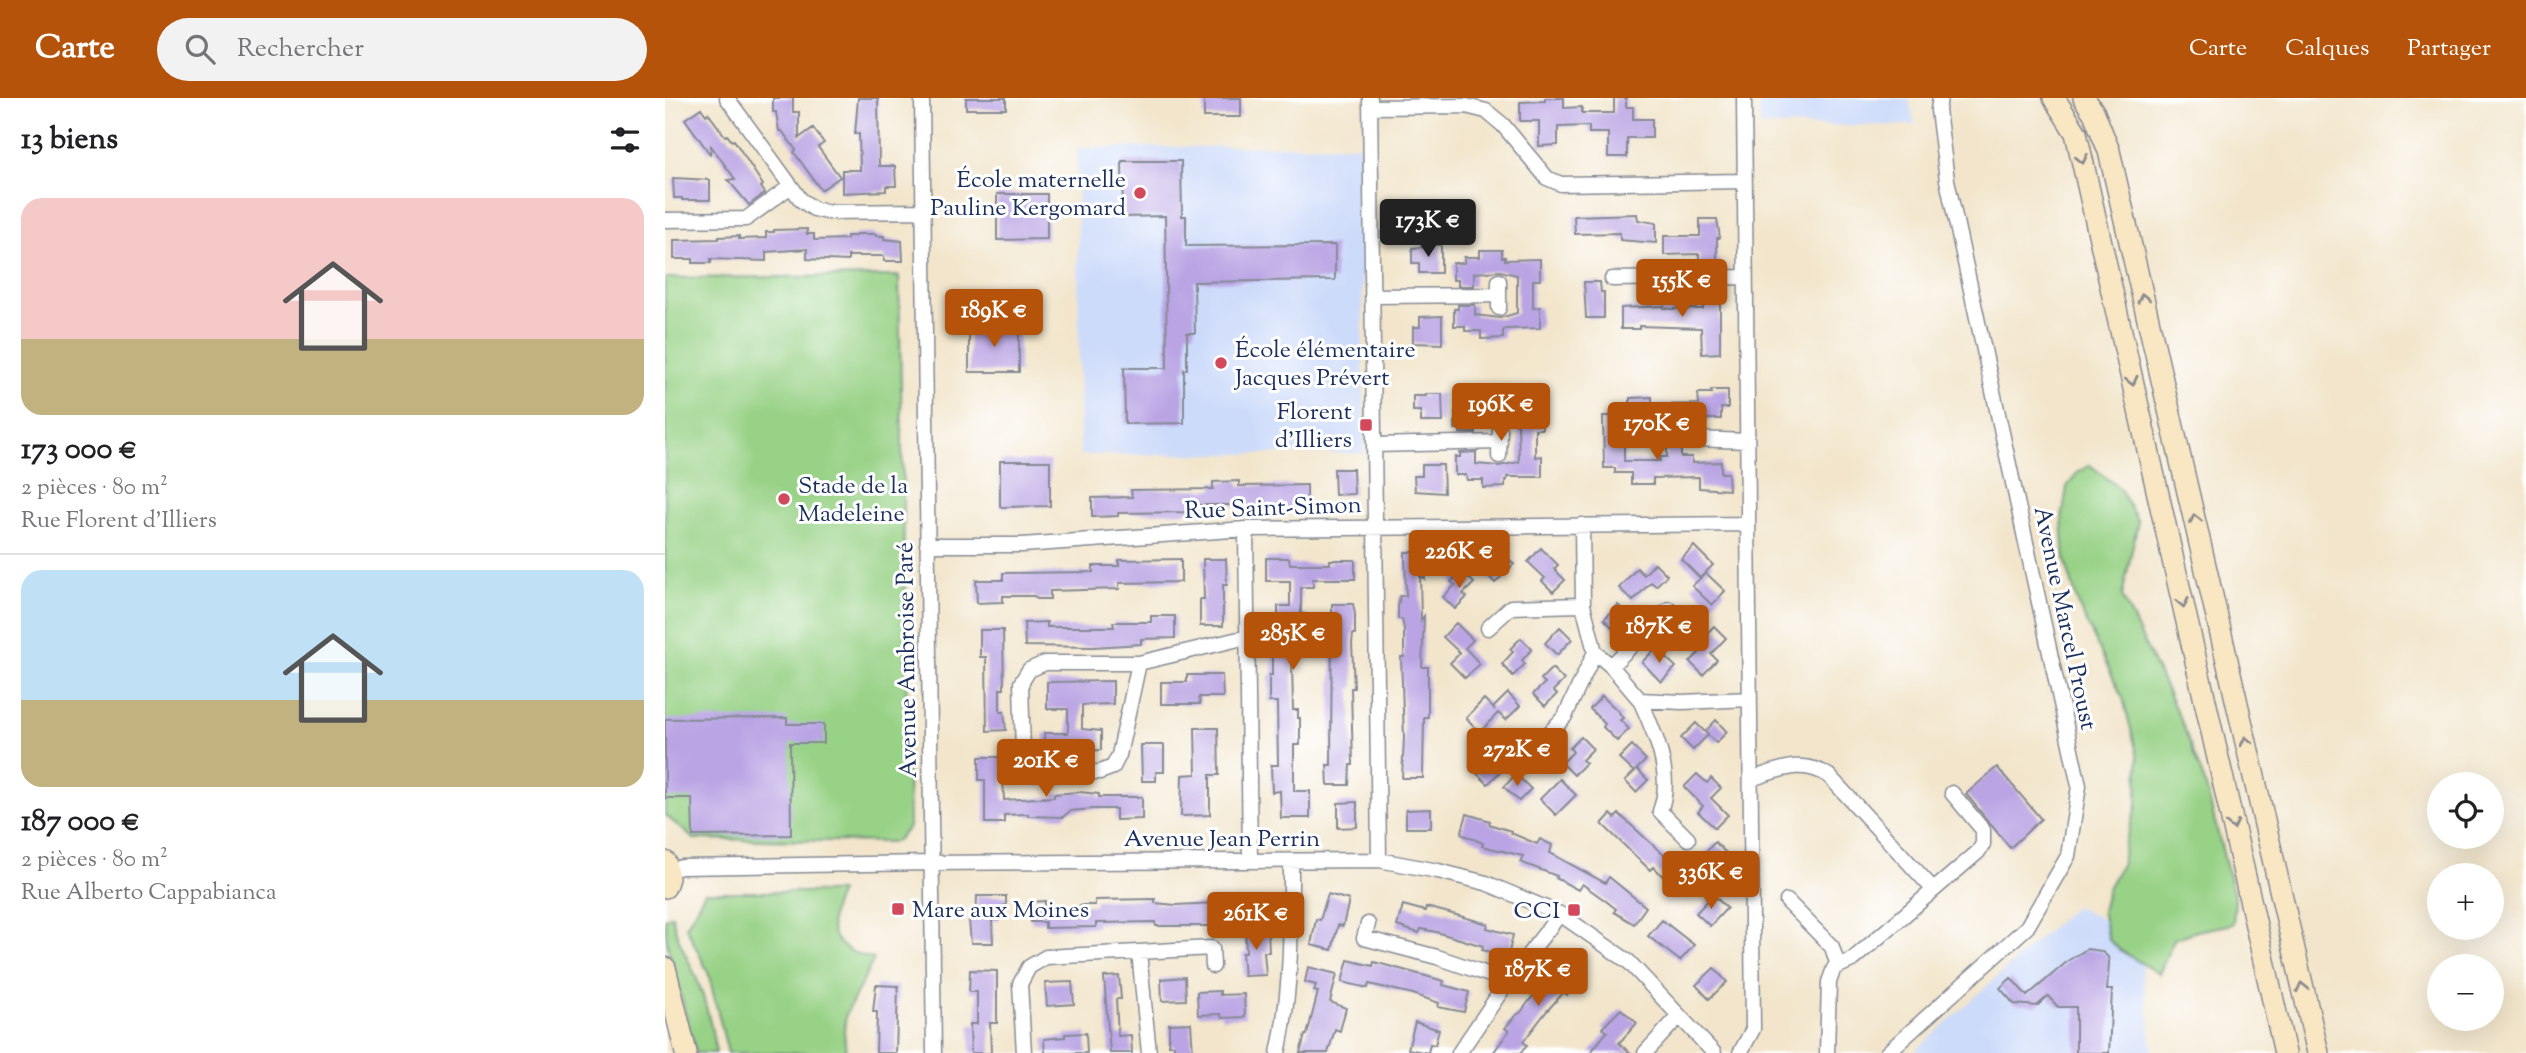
<!DOCTYPE html>
<html lang="fr">
<meta charset="utf-8">
<style>
:root{--surface:#fff;--page:#f2f2f2;--text:#202124;--muted:#757577;--line:#e0e0e0;--accent:#b45309}
body{margin:0;font-family:"Sorts Mill Goudy",serif;background:var(--page);color:var(--text);height:100vh;display:flex;flex-direction:column;font-size:26px;white-space:nowrap}
*{box-sizing:border-box;margin:0}
p{font-size:23px;color:var(--muted)}
.icon{flex:none;width:38px;height:38px;fill:none;stroke:currentColor;stroke-width:2;stroke-linecap:round;stroke-linejoin:round}
.map{position:relative;flex:1;overflow:hidden}
.details{display:flex;flex-direction:column;background:var(--surface);width:665px}
.details>*{flex:none}
.controls{position:absolute;left:1762px;top:674px;display:grid;gap:14px}
.controls a{display:grid;place-items:center;width:77px;height:77px;border-radius:50%;background:var(--surface);box-shadow:0 7px 28px #0002;font-size:35px}
.price{position:absolute;translate:-50% -60px;padding:0 16px;border-radius:7px;background:var(--accent);color:#fff;font-size:23px;line-height:46px;filter:drop-shadow(0 2px 4px #0008)}
.price::after{content:'';position:absolute;left:50%;top:42px;width:21px;height:16px;margin-left:-10px;background:inherit;clip-path:polygon(0 0,100% 0,50% 100%)}
.price.selected{background:#222;color:#fff}
ul{padding:0;list-style:none}
li{display:grid;align-content:center;gap:14px;height:371px;padding:0 21px}
li+li{border-top:2px solid var(--line)}
li span{display:grid;place-items:center;height:217px;border-radius:21px;color:#555}
li>.icon{margin-inline-start:auto}
span .icon{width:126px;height:126px;fill:#fffc;stroke-width:1}
li b{font-size:30px}
h2{display:flex;justify-content:space-between;align-items:center;height:84px;padding:0 21px;font-size:30px}
header{display:flex;align-items:center;gap:42px;box-sizing:border-box;height:98px;padding:0 35px;background:var(--accent);color:#fff}
header strong{font-size:33px}
nav{display:flex;gap:38px;margin-inline-start:auto;font-size:24px}
.search{width:490px;height:63px;background:var(--page);display:flex;align-items:center;gap:18px;box-sizing:border-box;padding:0 24px;border-radius:38px;color:var(--muted);font-size:26px}
main{display:flex;flex:1;min-height:0}
.map>svg:first-child{display:block}
.built{fill:#cddbfa}
.green{fill:#98d286;stroke:#5a8072;stroke-width:2}
.building{fill:#baa4e4}
.lines{fill:none;stroke-linecap:round;stroke-linejoin:round}
.street-casing{stroke:#868a94;stroke-width:17}
.secondary-casing{stroke:#868a94;stroke-width:24}
.street{stroke:#fff;stroke-width:14}
.secondary{stroke:#f9e7c3;stroke-width:21}
.oneway{stroke:#8a8b90}
.poi-dot{fill:#d1495b;stroke:#fff;stroke-width:2.5}
.labels{text-anchor:middle;stroke-width:6;stroke-linejoin:round;paint-order:stroke}
.poi-label{font-size:24px;fill:#1b2f5e;stroke:#fff;text-anchor:end}
.street-label{font-size:24px;fill:#1b2f5e;stroke:#fff}
</style>
<header>
<strong>Carte</strong>
<div class="search"><svg class="icon" aria-label="search" viewBox="0 0 24 24"><circle cx="10" cy="10" r="6"/><path d="M15 15l6 6"/></svg>Rechercher</div>
<nav><a>Carte</a><a>Calques</a><a>Partager</a></nav>
</header>
<main>
<section class="details">
<h2>13 biens<svg class="icon" aria-label="filters" viewBox="0 0 24 24"><path d="M4 7h16M4 17h16"/><circle cx="9" cy="7" r="2"/><circle cx="15" cy="17" r="2"/></svg></h2>
<ul>
<li><span style="background:linear-gradient(#f6c9c9 65%,#c2b280 0)"><svg class="icon" aria-label="home" viewBox="0 0 24 24"><path d="M3 11l9-7 9 7M6 9v11h12V9"/></svg></span><div><b>173 000 €</b><p>2 pièces · 80 m²</p><p>Rue Florent d'Illiers</p></div></li>
<li><span style="background:linear-gradient(#bfe0f5 60%,#c2b280 0)"><svg class="icon" aria-label="home" viewBox="0 0 24 24"><path d="M3 11l9-7 9 7M6 9v11h12V9"/></svg></span><div><b>187 000 €</b><p>2 pièces · 80 m²</p><p>Rue Alberto Cappabianca</p></div></li>
</ul>
</section>
<div class="map">
<svg width="1861" height="955" viewBox="0 0 1861 955">
<rect width="100%" height="100%" fill="#fff"/>
<filter id="ink" filterUnits="userSpaceOnUse"><feTurbulence type="fractalNoise" baseFrequency=".0143" numOctaves="2"/><feDisplacementMap in="SourceGraphic" scale="14" xChannelSelector="R" yChannelSelector="G"/><feConvolveMatrix kernelMatrix="1 2 1 2 8 2 1 2 1" color-interpolation-filters="sRGB"/></filter>
<filter id="wash" filterUnits="userSpaceOnUse"><feTurbulence type="fractalNoise" baseFrequency=".00686" numOctaves="4" result="noise"/><feDisplacementMap in="SourceGraphic" scale="28" xChannelSelector="R" yChannelSelector="G"/><feGaussianBlur stdDeviation="1.57" result="paint"/><feColorMatrix in="noise" values="0 0 0 0 0 0 0 0 0 0 0 0 0 0 0 0 0 1.4 0 .05"/><feComposite in="paint" operator="in"/></filter>
<g filter="url(#wash)">
<rect width="100%" height="100%" fill="#f2e5cb"/>
<!-- built -->
<path class="built" d="M1094,0H1244L1250,27L1095,28Z
M696,47L699,355L415,357L412,50Z
M1410,808L1473,839L1488,955H1248Z"/>
<!-- green -->
<path class="green" d="M234,178L244,729L230,744L29,741L0,717V180Z
M1425,367L1455,391L1473,424L1457,498L1517,625L1540,685L1570,802L1568,826L1532,833L1509,841L1494,876L1455,852L1444,842L1437,813L1443,790L1457,765L1460,744L1472,708L1473,659L1458,600L1414,509L1400,462L1397,421L1402,389L1412,375Z
M40,794H175C156,832 168,852 209,861L181,916L179,933L181,955H63L43,874L21,829Z
M7,817C11,842 24,861 33,884C42,907 47,931 51,955H31L2,845L0,821Z"/>
<g id="blocks">
<!-- building -->
<path class="building" d="M108,0H128V14H134V40L148,30L159,45L153,49L175,79L156,92L129,54L131,52L117,33H114L111,14H108Z
M193,0H213L214,68H230L231,88H221V93L177,95V72H195L194,36H190Z
M301,0H341V11H301Z
M539,0H576V19H539Z
M880,0H899V10L917,9V15H949V0H961V9H968V21H987V40H962V59H943V35H924V28L893,29V47L874,48V23H855V4L880,3Z
M36,10L41,17L43,15L60,38L62,37L67,43L69,42L98,87L96,89L100,95L84,107L63,82L70,81L46,48L45,56L20,21Z
M457,63H516L517,118H521V148L670,147V182L529,184L530,235H522V271H519V325L460,326L459,270H502L501,175L500,118L458,119Z
M8,80L45,82V102H17V100H9Z
M332,96H382V141L332,142Z
M972,116L973,122L991,125V145L955,142V135L910,136L909,118Z
M1035,121H1052L1055,140H1052V163H1055V170H1034V156L999,157V138H1035Z
M142,131V136H149V142L182,141V138H191V136H211V138H219V141L237,143L238,163H219V158H183V163L142,161V151L101,154V163L46,161V165H28V161H9V142L54,141V139L74,138V141L101,140V134H109V132Z
M760,147H776V175H754V165H747V150L760,149Z
M815,152H837V159H840V162L875,161V182H868V210L875,209V230L840,231L838,233V240L816,241V233H800V228H789V211H793V207H810V217L835,220L852,215V177L835,173L809,175V188H793V182H788V165H799V159H815Z
M919,184H935L936,194H939V220H921Z
M1038,189H1055V255L1037,256L1036,230L974,228V231H956V210L999,208V210L1006,211H1038Z
M777,218V246L748,245V229H755V219Z
M333,228H354V274H304V229Z
M1046,292H1063V310H1056V321H1027V327H1016V331L1002,330V327H995V322L965,323V300L987,299V307L1034,306L1033,295H1047Z
M761,296H777L778,324H756V313H748V298H761Z
M817,301H839V308L841,310H876L877,331H870V359L877,358V379H842V382H840V389L818,390V382H802L801,377H790V359H795V355L811,354V366L834,368L854,364L853,326L836,322L811,324V335H795V331H790V314H801V308H817Z
M938,318H959V363H995V359H1002V350H1016V359H1027V365L1056,364V375H1063L1064,392L1034,390V379L988,380V386H966V375H950V370H939Z
M335,363H385V408L335,409Z
M757,367H778L779,395L750,393L749,378H757Z
M669,371H688L689,396L670,397Z
M574,383V388L642,387V410L575,411V407H531V414L453,415V418L427,419V400L467,399L466,392L548,391V384Z
M1029,448L1048,467L1035,480L1016,461Z
M876,450L893,467L889,471L900,482L888,494L877,483L880,480L863,464Z
M834,451L849,466L830,485L817,472Z
M740,454H759L760,481L755,477L756,522L759,518L757,569H763V619H759L758,680H737L739,639L736,559H739V531L737,521H733V508L735,498H741Z
M601,460H624L625,466H665V462H690V481H648V489H636V516H641L642,538H630V562H627L628,612H633V620H635V647H629V693H645V720H616L615,693L607,694L606,667H613L612,604H604V577H607V532H613V508H625V483H601Z
M516,461V484L454,485V491L385,493V501H372L369,498H338V504L312,505L311,482H338V475L428,474V468H454V462Z
M538,461H561L562,487H558V528H535V501H539Z
M990,465L1002,477L991,488L986,484L968,503L954,490L972,470L979,477Z
M797,473L809,485L798,496L802,499L790,511L778,499L790,487L786,484Z
M1041,475L1060,493L1047,507L1027,488Z
M667,506H688L690,516V536H688L687,546L689,590H686L688,667H685L684,687H663L662,667H666Z
M953,507L965,519L951,533L939,521Z
M486,518H510V540L476,541V546L428,549L360,548L359,525L382,524V529H449L448,524H486Z
M791,525L808,542L800,550L815,566L800,580L785,565L795,555L778,539Z
M1049,528L1061,540L1046,556L1052,562L1038,577L1025,564L1034,555L1032,553L1037,547L1034,544Z
M895,529L907,541L892,557L880,545Z
M315,532H338L339,591H335V614H339L341,632L322,633L321,559H315Z
M856,540L867,551L857,562L860,566L848,578L837,566L848,554L845,551Z
M991,550L1011,569L996,584L977,564Z
M887,570L899,582L888,593L892,596L880,608L868,596L880,585L876,581Z
M522,577H557L558,599H534L535,606H496V584H522Z
M448,583V606L417,607V631L436,633V652L403,654V657L380,658L379,635H403V611H382V584Z
M843,595L855,608L841,622L833,615L815,634L801,620L819,601L830,612L828,610Z
M937,598L953,613L958,620L955,622L964,631L952,643L938,629L940,626L925,611Z
M122,620V626H159V645H125L126,737L28,738L27,700H0V621Z
M1051,622L1062,634L1051,645L1040,634Z
M1031,625L1043,637L1028,652L1016,640Z
M530,630H553L554,677H545V717L516,718L517,677L531,676Z
M916,639L928,651L917,662L921,665L909,677L897,665L908,654L905,650Z
M476,647H499V674H491V683H477Z
M967,647L981,662L969,674L954,660Z
M818,655L836,673L823,686L805,669Z
M314,659H337L339,702L389,699V696L414,694L434,696V699H477V721L451,722V711H428L405,713L398,719L363,718V716L339,717V725H320V682H314Z
M1332,669L1376,721L1345,750L1301,696Z
M972,671L983,682L971,694L960,683Z
M851,676L866,691L854,703L839,689Z
M1032,676L1042,685L1046,680L1056,690L1046,700L1063,717L1050,730L1033,714L1038,708L1019,689Z
M895,681L911,697L891,717L875,701Z
M692,704V729L673,730V705Z
M766,711V730H741V712Z
M802,716L825,723L824,726L846,733V735L872,746L875,741L887,747L885,755L940,785L944,779L981,809L969,826L949,814L951,811L941,803L917,786L913,792L891,780L892,778L855,764L858,758L817,748L818,745L796,736Z
M946,716L950,720L954,716L1011,768L1000,780L988,769L985,772L937,726Z
M1050,744L1064,758L1046,775L1033,762Z
M663,796L684,802L678,828L673,827L667,852L646,847L651,821L655,822Z
M1048,797L1062,810L1045,828L1031,815Z
M312,798H341V806L334,815V822H327L328,845H306L304,822H311Z
M490,801V805L511,807L550,805V801L573,802L574,824H550V828H491L490,824L431,825V829L380,830V824H366V804L380,803V810H410L418,807H430V802Z
M738,807L760,813L761,809L784,815L823,826L822,830L848,837L843,858L817,852L818,848L771,834L756,831L754,835L732,828Z
M997,822L1029,847L1015,863L983,838Z
M603,830L604,854H599L601,877L579,878L577,855H581L580,831Z
M1422,851L1436,853L1443,859L1444,865L1442,892H1447L1444,955H1411V909H1393L1383,898L1372,908L1349,906L1335,890L1346,880L1362,898L1404,862Z
M683,862L708,868L709,864L735,871L779,883L778,887L804,894L799,914L773,909L774,905L748,896L704,886L703,890L677,884Z
M902,863L919,876L902,897L899,894L881,914L858,944L862,947L856,955H828L844,933L840,930L850,918L856,914L881,880L884,883Z
M643,869L672,876L665,904L681,910L675,933L670,931L663,955H635L640,937H642L653,894L649,893L651,887L640,884Z
M1049,870L1062,884L1044,901L1031,887Z
M305,872L332,873V925H325L326,955H306L305,926H312V894H304Z
M454,878L456,901H451L453,938L466,937L467,955H445L439,879Z
M520,879L521,902L497,903L496,881Z
M407,884L409,906L382,908L380,885Z
M211,887L233,888L231,955H211L212,914H208Z
M555,893V897L579,896L580,919L557,920L556,916L533,917L532,894Z
M956,911L972,925L954,945L965,955H925L942,934L937,930Z
M750,924L774,932L770,947L765,946L763,955L743,951Z
M526,925L528,955H509V947H504V926Z
M421,935L422,955H380L379,941L400,939V936Z"/>
</g>
</g>
<g filter="url(#ink)">
<use href="#blocks" fill-opacity="0" stroke="#868a94" stroke-width="2"/>
<g class="lines">
<!-- street casing -->
<g class="street-casing">
<path id="street" d="M62,0L136,102L149,111L162,114L258,113
M257,0L269,955
M705,0L714,762
M705,9L801,8L821,13L838,27L882,80L896,86L1079,83
M0,122L81,121L126,88
M947,181L1080,179
M834,183V210
M707,198L834,197
M977,339L1082,343
M709,347L835,344
M834,358L835,332
M917,427L918,507L930,554L946,568L975,602L1017,604L1085,601
M581,431L585,763
M262,447H357L581,431L1083,426
M823,530L846,509L918,507
M474,565L454,657L448,669L435,674L376,675L365,670L358,656L356,585L364,572L380,565H474L582,539
M946,568L1004,511L1016,524
M975,602C990,635 1009,677 995,713L1023,741
M860,638L872,649L900,618L930,554
M1086,681C1114,672 1138,660 1164,678L1268,791
M3,772L17,769L266,765L714,762L773,773L821,785L895,816L964,864L1049,955
M1122,803L1167,849L1173,868
M703,826L699,840L772,859L843,883
M474,854L484,955
M359,955L355,886L364,869L381,859L547,850L548,868
M613,955C627,892 626,826 626,763
M794,955L843,883L895,816
M980,955L1014,918
M1075,955L1088,931L1079,0
M1162,955L1164,884L1169,870L1187,862L1313,754L1318,746V732L1287,695
M1222,955L1362,829L1403,758L1414,688L1282,82L1273,12L1275,0"/>
</g>
<!-- secondary casing -->
<g class="secondary-casing">
<path id="secondary" d="M1389,0L1411,35L1620,955
M1419,0L1429,15L1444,53L1653,955
M0,764L3,780L0,789
M0,870L21,955"/>
</g>
<!-- street -->
<use href="#street" class="street"/>
<!-- secondary -->
<use href="#secondary" class="secondary"/>
</g>
<!-- one-way arrows -->
<defs><path id="oneway-chevron" d="M-2-3.5L2.5 0L-2 3.5" fill="none" stroke-width="1.6" stroke-linecap="round" stroke-linejoin="round" transform="scale(1.75)"/></defs>
<g class="oneway">
<use href="#oneway-chevron" transform="translate(1417 61) rotate(77)"/>
<use href="#oneway-chevron" transform="translate(1478 200) rotate(-103)"/>
<use href="#oneway-chevron" transform="translate(1467 283) rotate(77)"/>
<use href="#oneway-chevron" transform="translate(1530 421) rotate(-103)"/>
<use href="#oneway-chevron" transform="translate(1518 505) rotate(77)"/>
<use href="#oneway-chevron" transform="translate(1581 643) rotate(-103)"/>
<use href="#oneway-chevron" transform="translate(1568 727) rotate(77)"/>
<use href="#oneway-chevron" transform="translate(1637 889) rotate(-103)"/>
</g>
</g>
<!-- markers -->
<g class="poi-dot">
<circle cx="475" cy="95" r="7"/>
<circle cx="556" cy="265" r="7"/>
<rect x="694" y="320" width="14" height="14" rx="3.5"/>
<circle cx="119" cy="401" r="7"/>
<rect x="226" y="804" width="14" height="14" rx="3.5"/>
<rect x="902" y="805" width="14" height="14" rx="3.5"/>
</g>
<g class="labels">
<!-- poi labels -->
<g class="poi-label">
<text x="461" y="89">École maternelle<tspan x="461" dy="28">Pauline Kergomard</tspan></text>
<text x="570" y="259" text-anchor="start">École élémentaire<tspan x="570" dy="28">Jacques Prévert</tspan></text>
<text x="687" y="321">Florent<tspan x="687" dy="28">d'Illiers</tspan></text>
<text x="133" y="395" text-anchor="start">Stade de la<tspan x="133" dy="28">Madeleine</tspan></text>
<text x="247" y="819" text-anchor="start">Mare aux Moines</text>
<text x="895" y="820">CCI</text>
</g>
<!-- street labels -->
<g class="street-label">
<text transform="translate(608 409) rotate(-2)" y="8">Rue Saint-Simon</text>
<text transform="translate(1401 520) rotate(78)" y="8">Avenue Marcel Proust</text>
<text transform="translate(241 562) rotate(-91)" y="8">Avenue Ambroise Paré</text>
<text x="557" y="748">Avenue Jean Perrin</text>
</g>
</g>
</svg>
<div class="controls">
<a><svg class="icon" aria-label="locate" viewBox="0 0 24 24"><circle cx="12" cy="12" r="6"/><path d="M12 2v4M12 18v4M2 12h4M18 12h4"/></svg></a>
<a>+</a>
<a>−</a>
</div>
<b class="price selected" style="left:763px;top:161px">173K €</b>
<b class="price" style="left:1017px;top:221px">155K €</b>
<b class="price" style="left:329px;top:251px">189K €</b>
<b class="price" style="left:836px;top:345px">196K €</b>
<b class="price" style="left:992px;top:364px">170K €</b>
<b class="price" style="left:794px;top:492px">226K €</b>
<b class="price" style="left:994px;top:567px">187K €</b>
<b class="price" style="left:628px;top:574px">285K €</b>
<b class="price" style="left:852px;top:690px">272K €</b>
<b class="price" style="left:381px;top:701px">201K €</b>
<b class="price" style="left:1046px;top:813px">336K €</b>
<b class="price" style="left:591px;top:854px">261K €</b>
<b class="price" style="left:873px;top:910px">187K €</b>
</div>
</main>
